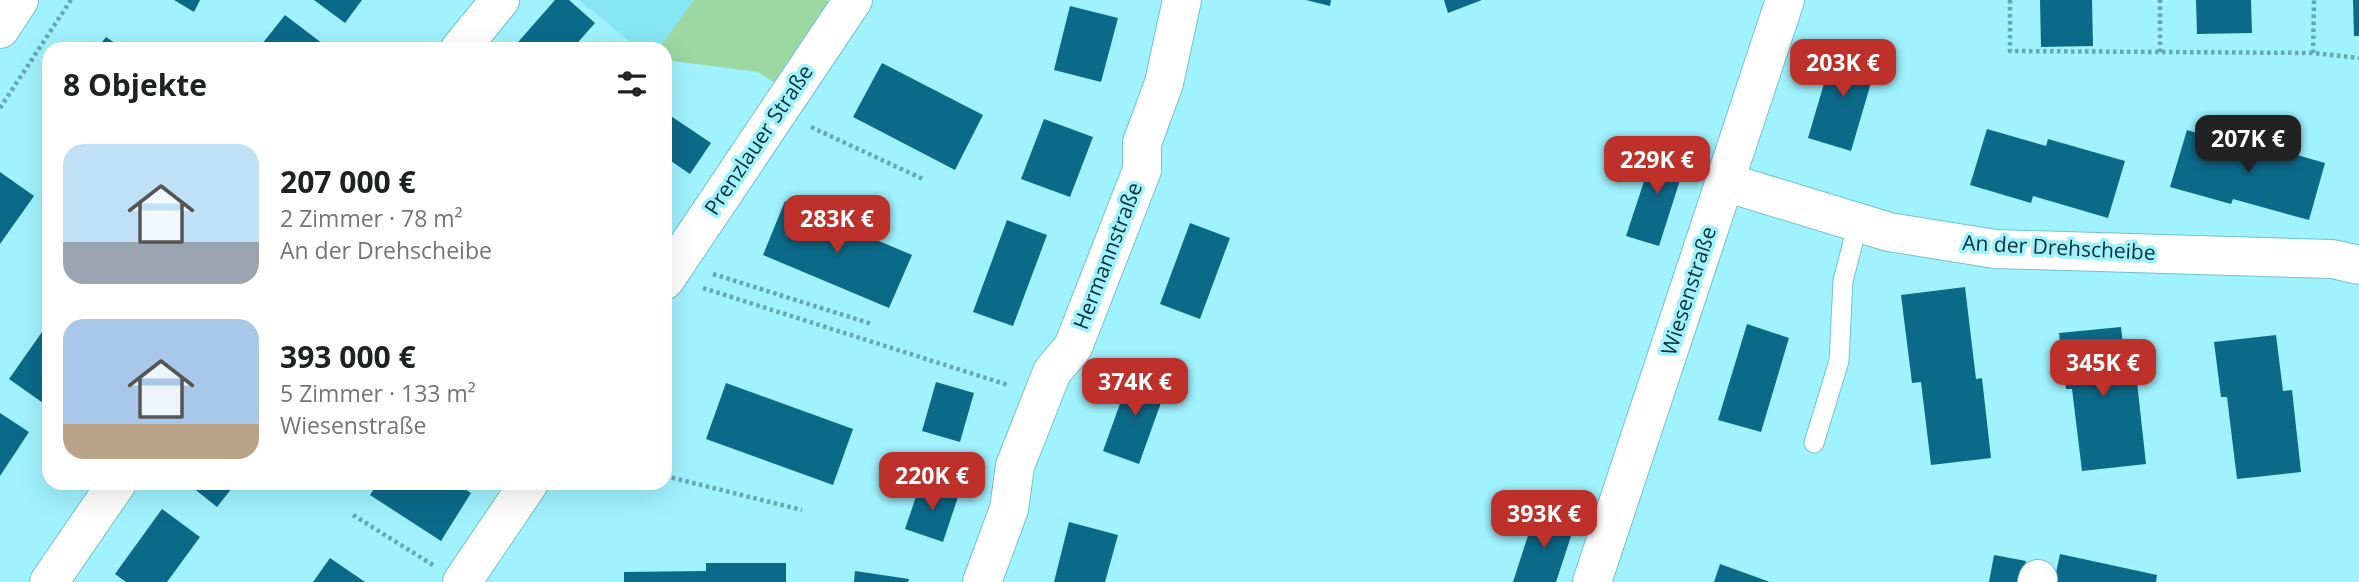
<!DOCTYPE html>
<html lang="de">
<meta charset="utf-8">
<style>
:root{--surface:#fff;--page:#f6f6f6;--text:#202124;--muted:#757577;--accent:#be302a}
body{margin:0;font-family:"Open Sans",sans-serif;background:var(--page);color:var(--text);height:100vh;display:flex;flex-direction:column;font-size:26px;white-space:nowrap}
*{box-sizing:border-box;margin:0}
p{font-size:23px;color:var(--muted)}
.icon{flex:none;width:38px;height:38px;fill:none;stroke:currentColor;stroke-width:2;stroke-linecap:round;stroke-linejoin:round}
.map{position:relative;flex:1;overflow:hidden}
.sheet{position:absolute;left:42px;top:42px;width:630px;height:448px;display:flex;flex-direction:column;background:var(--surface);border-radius:21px;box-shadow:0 7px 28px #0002}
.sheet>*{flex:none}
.price{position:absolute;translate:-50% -60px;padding:0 16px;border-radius:14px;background:var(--accent);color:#fff;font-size:23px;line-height:46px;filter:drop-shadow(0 2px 4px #0008)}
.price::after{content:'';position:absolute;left:50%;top:42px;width:21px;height:16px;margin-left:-10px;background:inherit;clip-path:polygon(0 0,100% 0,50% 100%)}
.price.selected{background:#222;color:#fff}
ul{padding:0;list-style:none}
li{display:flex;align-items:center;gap:21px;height:175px;padding:0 21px}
li span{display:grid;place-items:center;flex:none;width:196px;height:140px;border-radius:21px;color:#555}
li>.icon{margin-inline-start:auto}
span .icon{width:84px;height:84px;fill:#fffc;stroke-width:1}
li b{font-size:30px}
h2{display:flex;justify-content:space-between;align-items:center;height:84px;padding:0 21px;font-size:30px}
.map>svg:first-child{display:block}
.built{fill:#88e6f4}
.green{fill:#9bd8a2}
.building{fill:#0c6a89}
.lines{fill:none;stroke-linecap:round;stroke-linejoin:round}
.lane-casing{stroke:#70c2ce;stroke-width:21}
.street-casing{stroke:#70c2ce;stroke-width:40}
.path{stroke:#67a7b0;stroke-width:4.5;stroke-dasharray:3.5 3.5;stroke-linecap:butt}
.lane{stroke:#fff;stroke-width:19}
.street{stroke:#fff;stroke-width:38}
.labels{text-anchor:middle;stroke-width:7;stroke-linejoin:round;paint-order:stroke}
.street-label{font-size:21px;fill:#0c3035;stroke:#a0f2fe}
</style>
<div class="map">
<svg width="2359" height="582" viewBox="0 0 2359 582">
<rect width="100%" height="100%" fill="#a0f2fe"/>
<!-- built -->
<path class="built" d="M579,0H694L658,49H639Z"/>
<!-- green -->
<path class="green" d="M694,0H826L846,11L791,93L758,72L665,60V49H658Z"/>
<!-- building -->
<path class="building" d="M174,0H200L194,12Z
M314,0H362L345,23Z
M555,0H569L595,23L572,49H512Z
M1306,0H1331L1330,6Z
M1444,0H1482L1448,13Z
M2040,0H2092L2093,46L2041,47Z
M2196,0H2251L2252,33L2197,34Z
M2353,0H2359V36H2354Z
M1070,6L1118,18L1101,82L1054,70Z
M285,15L327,47L326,49H258Z
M106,37L124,49H97Z
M1835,46L1878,59L1851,151L1808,138Z
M882,63L983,115L955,170L853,117Z
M665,112L711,143L690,174L665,157Z
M1044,119L1093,137L1070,197L1021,179Z
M1987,129L2046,146L2048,139L2125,161L2108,218L2033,196L2031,203L1970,185Z
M2187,130L2246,148L2248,141L2325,163L2309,220L2233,199L2231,204L2170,187Z
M1656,145L1688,155L1659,246L1626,236Z
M0,172L34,196L0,244Z
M785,201L912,255L889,308L763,255Z
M1007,220L1047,235L1013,326L973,312Z
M1190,223L1230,238L1200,319L1160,304Z
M1965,287L1976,379L1982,378L1991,458L1931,465L1921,382L1912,383L1901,295Z
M49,322V395L43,403L9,379Z
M1747,324L1789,338L1761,432L1718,420Z
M2121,327L2127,383L2137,382L2146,464L2082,471L2072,389H2066L2059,333Z
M2276,335L2283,391L2292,390L2301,472L2237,479L2227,397H2221L2214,342Z
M1131,373L1167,386L1139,464L1103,451Z
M936,382L974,393L960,442L922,431Z
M726,383L853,429L833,485L706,439Z
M0,413L29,432L0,476Z
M921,482L959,494L943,542L905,529Z
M187,483H236L217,507Z
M378,483H456L471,493L441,541L370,495Z
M162,509L200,537L167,582H126L115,574Z
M1536,511L1575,524L1556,582H1513Z
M1069,522L1118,535L1105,582H1054Z
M2060,554L2157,575L2156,582H2054Z
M1994,555L2026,561L2022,582H1989Z
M330,558L365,582H313Z
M706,563H786V582H624V572L706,571Z
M1720,564L1770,582H1714Z
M855,571L909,579L908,582H854Z"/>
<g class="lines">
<!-- lane casing -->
<g class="lane-casing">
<path id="lane" d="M1814,443L1839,361L1843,281L1858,223"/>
</g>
<!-- street casing -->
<g class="street-casing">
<path id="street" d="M0,29L19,0
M460,49L500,0
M1725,182L1889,232L1995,249L2332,259L2359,265
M665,280L853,0
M49,582L117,483
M462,582L529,483
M982,582L1009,509L1015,466L1052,372L1073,347L1142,170V143L1164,83L1182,0
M1592,582L1785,0
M2037,582L2038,579"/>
</g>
<!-- path -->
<path class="path" d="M2010,0V51L2313,53L2359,58
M2160,52V0
M2313,53L2314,0
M0,108L71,0
M811,127L925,180
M713,274L872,324
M703,288L1008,385
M665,476L802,510
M353,515L433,565"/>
<!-- lane -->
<use href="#lane" class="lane"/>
<!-- street -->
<use href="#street" class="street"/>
</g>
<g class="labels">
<!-- street labels -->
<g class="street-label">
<text transform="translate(759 140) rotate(-56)" y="7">Prenzlauer Straße</text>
<text transform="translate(2059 248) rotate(3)" y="7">An der Drehscheibe</text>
<text transform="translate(1108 256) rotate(-69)" y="7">Hermannstraße</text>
<text transform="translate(1689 291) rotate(-72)" y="7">Wiesenstraße</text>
</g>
</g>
</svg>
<b class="price" style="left:1843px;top:99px">203K €</b>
<b class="price selected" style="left:2248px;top:175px">207K €</b>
<b class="price" style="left:1657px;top:196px">229K €</b>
<b class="price" style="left:837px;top:255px">283K €</b>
<b class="price" style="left:2103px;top:399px">345K €</b>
<b class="price" style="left:1135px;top:418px">374K €</b>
<b class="price" style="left:932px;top:512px">220K €</b>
<b class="price" style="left:1544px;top:550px">393K €</b>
<section class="sheet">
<h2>8 Objekte<svg class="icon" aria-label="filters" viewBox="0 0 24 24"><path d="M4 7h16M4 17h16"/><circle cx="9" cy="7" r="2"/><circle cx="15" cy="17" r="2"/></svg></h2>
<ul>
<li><span style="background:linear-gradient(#bfe0f5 70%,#9aa5b1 0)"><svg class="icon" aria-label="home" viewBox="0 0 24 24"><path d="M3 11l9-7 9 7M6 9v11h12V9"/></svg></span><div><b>207 000 €</b><p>2 Zimmer · 78 m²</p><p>An der Drehscheibe</p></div></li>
<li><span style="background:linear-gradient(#a9c7e8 75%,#b9a48a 0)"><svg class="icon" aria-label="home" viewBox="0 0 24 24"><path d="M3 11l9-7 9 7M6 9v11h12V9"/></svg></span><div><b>393 000 €</b><p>5 Zimmer · 133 m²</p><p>Wiesenstraße</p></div></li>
</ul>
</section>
</div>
